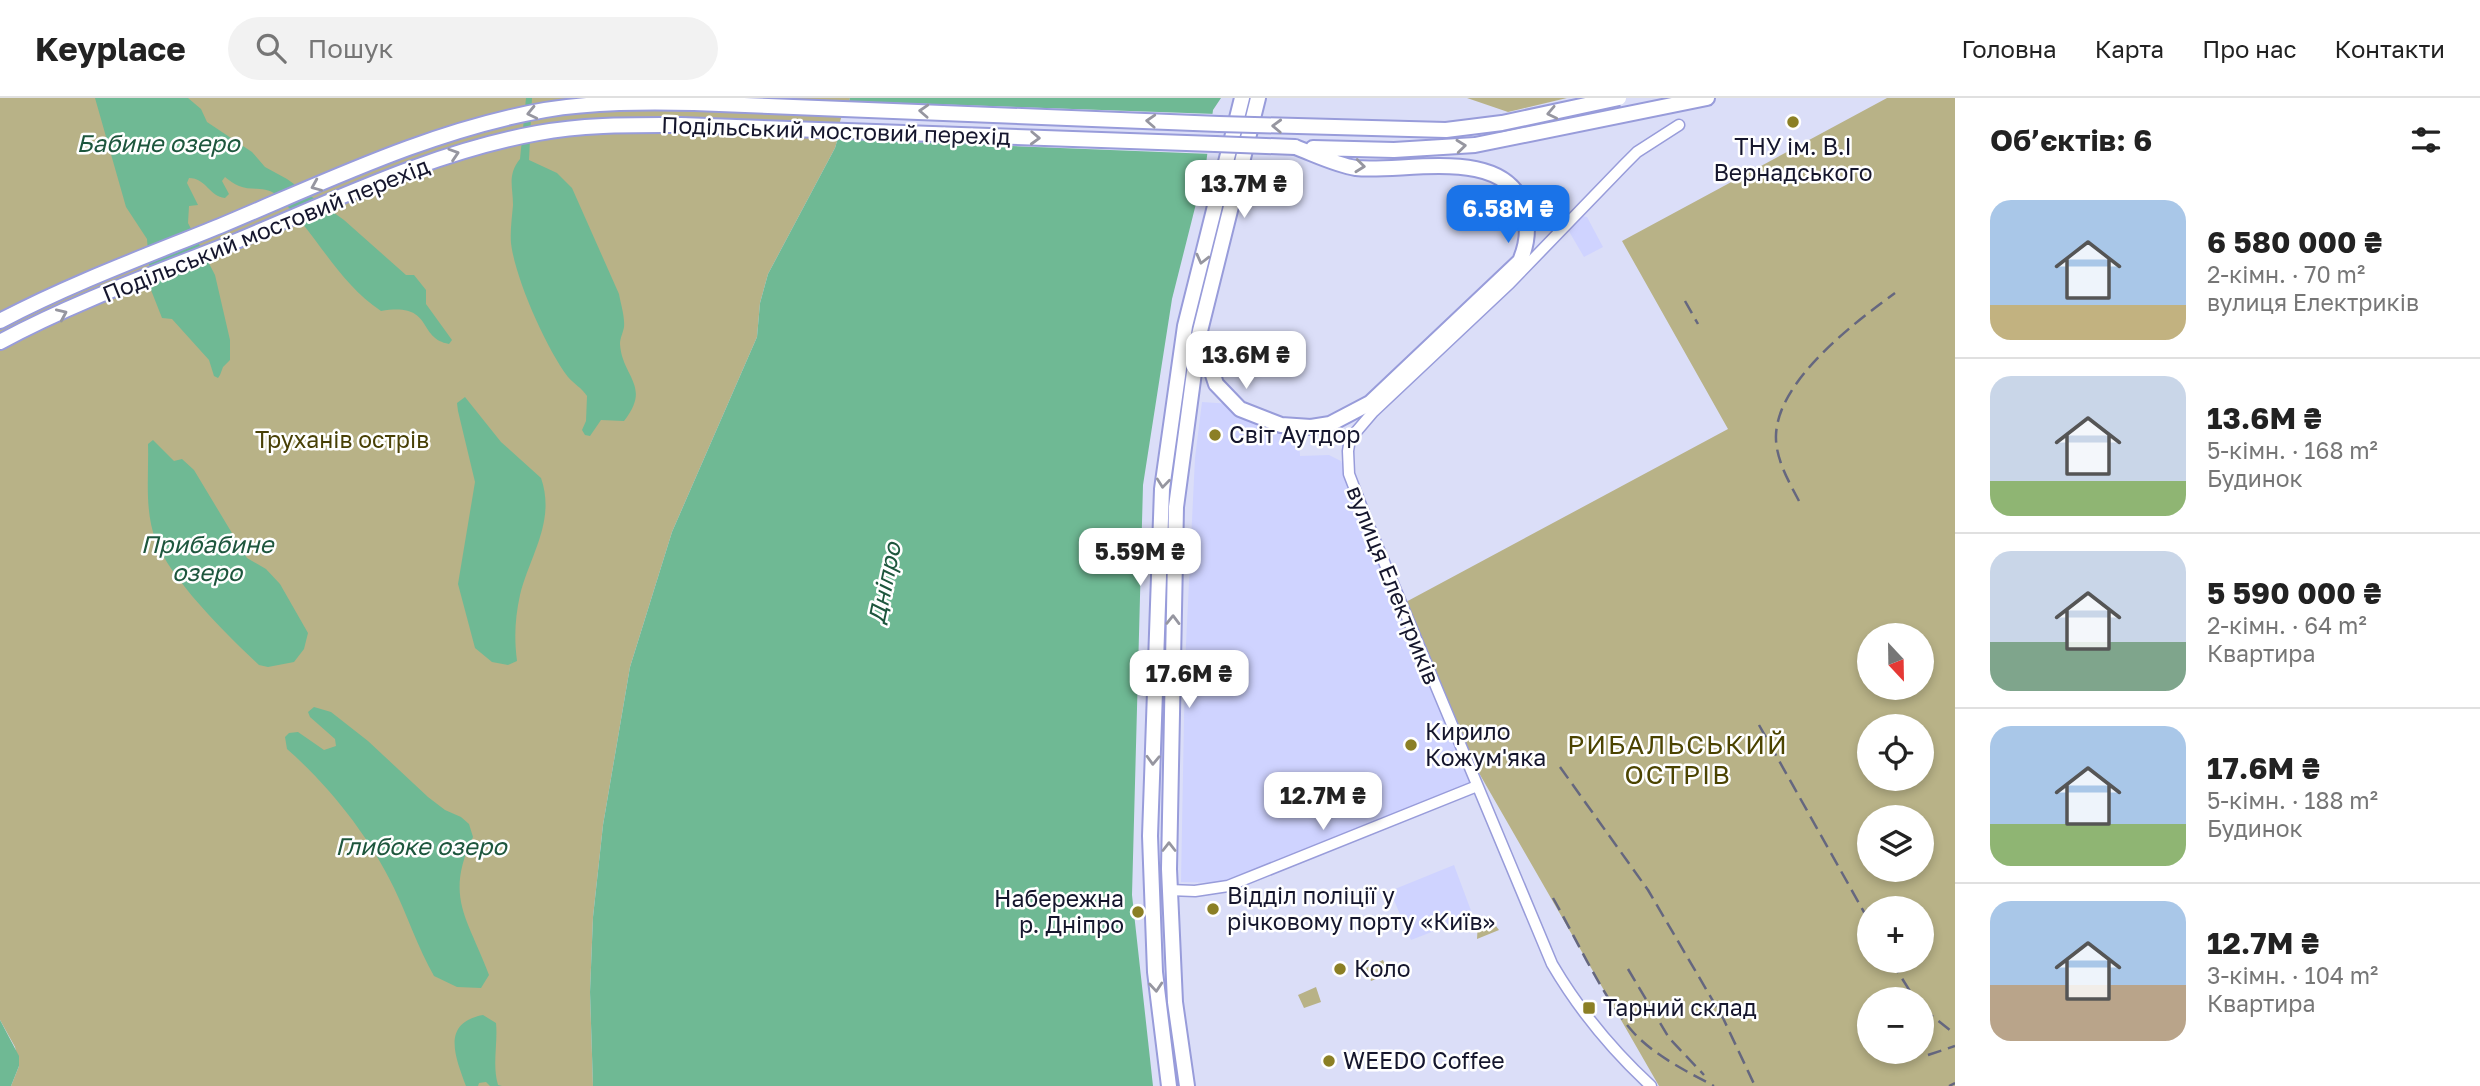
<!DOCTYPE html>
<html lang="uk">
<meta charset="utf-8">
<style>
:root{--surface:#fff;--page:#f2f2f2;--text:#222;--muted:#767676;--line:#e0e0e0;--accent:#1a73e8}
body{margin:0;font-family:"Golos Text",sans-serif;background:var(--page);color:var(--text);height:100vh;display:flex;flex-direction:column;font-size:26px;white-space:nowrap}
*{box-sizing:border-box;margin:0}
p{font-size:23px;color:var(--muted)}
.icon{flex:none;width:38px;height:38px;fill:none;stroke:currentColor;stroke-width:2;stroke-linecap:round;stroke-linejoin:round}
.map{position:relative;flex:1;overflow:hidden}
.sheet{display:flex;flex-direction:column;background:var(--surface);width:525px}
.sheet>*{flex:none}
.needle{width:46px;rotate:158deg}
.controls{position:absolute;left:1857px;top:525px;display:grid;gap:14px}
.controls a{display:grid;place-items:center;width:77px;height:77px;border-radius:50%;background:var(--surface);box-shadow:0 4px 10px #0003;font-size:35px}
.price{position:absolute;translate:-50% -60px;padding:0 16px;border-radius:14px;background:#fff;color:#222;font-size:23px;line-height:46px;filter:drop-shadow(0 2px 4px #0008)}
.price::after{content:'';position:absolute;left:50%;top:42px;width:21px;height:16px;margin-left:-10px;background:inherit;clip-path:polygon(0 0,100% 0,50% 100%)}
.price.active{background:var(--accent);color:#fff}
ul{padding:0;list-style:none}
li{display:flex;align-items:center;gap:21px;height:175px;padding:0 35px}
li+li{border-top:2px solid var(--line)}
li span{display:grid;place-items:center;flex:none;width:196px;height:140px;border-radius:21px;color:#555}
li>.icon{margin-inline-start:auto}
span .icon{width:84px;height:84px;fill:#fffc;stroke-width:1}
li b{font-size:30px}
h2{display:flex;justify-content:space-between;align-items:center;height:84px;padding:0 35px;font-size:30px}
header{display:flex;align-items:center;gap:42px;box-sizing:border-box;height:98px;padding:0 35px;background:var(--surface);border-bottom:2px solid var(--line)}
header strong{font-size:33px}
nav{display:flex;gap:38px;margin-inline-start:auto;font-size:24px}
.search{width:490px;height:63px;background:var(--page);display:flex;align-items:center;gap:18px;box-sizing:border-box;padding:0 24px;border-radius:38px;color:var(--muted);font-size:26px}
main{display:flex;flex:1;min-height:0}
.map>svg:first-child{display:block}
.built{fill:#cfd3ff}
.green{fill:#b8b287;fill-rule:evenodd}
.water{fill:#6fb994}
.pier{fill:#dbdef8}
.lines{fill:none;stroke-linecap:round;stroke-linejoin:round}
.minor-casing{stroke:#989cda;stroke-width:13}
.secondary-casing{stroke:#989cda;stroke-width:18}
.minor{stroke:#fff;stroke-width:10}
.secondary{stroke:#fff;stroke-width:14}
.rail{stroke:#65677f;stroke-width:2.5;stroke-dasharray:14 7;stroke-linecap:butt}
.secondary-bridge-casing{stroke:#989cda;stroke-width:18;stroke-linecap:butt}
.secondary-bridge{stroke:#fff;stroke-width:14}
.oneway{stroke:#9696a0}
.poi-dot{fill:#8b7f25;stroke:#fff;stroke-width:2.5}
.labels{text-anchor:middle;stroke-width:5;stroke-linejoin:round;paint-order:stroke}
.street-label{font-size:23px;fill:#15162d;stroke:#fff}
.poi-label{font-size:23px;fill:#15162d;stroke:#fff;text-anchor:start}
.park-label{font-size:23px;fill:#484006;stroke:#fff}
.water-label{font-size:24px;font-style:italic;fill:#1d563d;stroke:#fff}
.quarter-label{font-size:26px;letter-spacing:2px;fill:#4b4300;stroke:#fff}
</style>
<header>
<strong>Keyplace</strong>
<div class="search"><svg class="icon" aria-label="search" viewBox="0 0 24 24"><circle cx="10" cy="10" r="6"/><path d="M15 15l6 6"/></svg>Пошук</div>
<nav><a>Головна</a><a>Карта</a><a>Про нас</a><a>Контакти</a></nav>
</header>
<main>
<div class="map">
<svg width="1955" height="988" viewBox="0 0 1955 988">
<rect width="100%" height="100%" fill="#dbdef8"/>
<!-- built -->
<path class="built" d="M1582,118L1587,119L1603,149L1584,159L1567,130Z
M1202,304L1232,306L1298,329L1300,358L1329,357L1341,363L1474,686L1224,785L1181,784L1185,567L1195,360Z
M1454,767L1473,818L1411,842L1390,793Z"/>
<!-- green -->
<path class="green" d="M0,0H850L835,50L768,176L760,205L757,239L672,434L630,569L603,727L593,819L590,894L593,988H11L19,968L15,949L0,922Z
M1467,0H1567L1508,14Z
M1887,0H1955V988H1659L1479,675L1404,505L1728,331L1622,143ZM1869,537H1922V590H1869ZM1869,628H1922V681H1869ZM1869,719H1922V772H1869ZM1869,810H1922V863H1869ZM1869,901H1922V954H1869Z
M1490,820L1499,832L1477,841L1478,824Z
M1383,862L1389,876L1371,883L1366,870Z
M1316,889L1321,904L1304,910L1298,897Z"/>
<!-- water -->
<path class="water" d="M95,0H188L201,11L207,24L252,54L265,69L287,81L344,122L406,177H414L426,192V206L452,242L449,246C416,240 435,204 381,213C336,183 315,132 275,96C266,88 250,93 239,88C234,86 229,82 225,79L222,83L229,96L225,100C210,99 206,80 189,80L187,85L198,107L189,108L188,125L215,177L230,242V262L223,269L220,277L218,280L214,278L209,262L172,221L162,220L151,192L147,141L126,109Z
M526,0H532L529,62L557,75L572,90L619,196C621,207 625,219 624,229C623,235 620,240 620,246C622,279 652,288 624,323L601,322L590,338L585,337L582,332L586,323L587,298C582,290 574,286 568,279C546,250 515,180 511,145C510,133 512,119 513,107C513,89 507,77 520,61Z
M850,0H1221L1213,12L1206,66L1172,201L1143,387L1132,797L1153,988H593L590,894L593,819L603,727L630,569L672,434L757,239L760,205L768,176L835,50Z
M465,299L501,344L541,380C556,423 530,457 520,497C515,520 514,540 517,563L508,567L492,564L475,550L458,486L475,384L458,313L457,305Z
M153,342L174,363L182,361L194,372L247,460L266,471L280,486L308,535L304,551L294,564L268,569L259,567C228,538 171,482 156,443C144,412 149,378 148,346Z
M314,609L331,614L368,643L428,699L445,712L461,719L469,726L473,739C444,800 468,820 489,877L481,890L457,889L434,878C418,850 408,819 394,790C369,738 330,689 287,651L285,639L289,635L298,634L324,652L336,648L335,641L310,619L308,614Z
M483,917L496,925C498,945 492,967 498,987L502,988H490L486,984L479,985L478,988H466C455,958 441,925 483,917Z
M0,922L19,958V968L11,988H0Z"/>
<!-- pier -->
<path class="pier" d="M846,3L1216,16L1211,56L835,41Z"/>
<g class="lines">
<!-- minor casing -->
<g class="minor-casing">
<path id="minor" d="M1169,792L1195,793L1228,788L1477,688
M1651,988C1612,952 1579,912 1552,866L1369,428L1349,376L1348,353L1350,341L1373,314L1510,185L1625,66L1637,54L1679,27"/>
</g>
<!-- secondary casing -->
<g class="secondary-casing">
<path id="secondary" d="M1313,50L1394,52L1475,47L1707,0
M0,223C70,186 146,158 220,128C325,84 431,32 545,12C594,4 644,4 694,5L1219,26
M1201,240L1216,286L1240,311L1281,327L1311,329L1330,326L1370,305L1520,163C1527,147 1529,128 1524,110C1505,47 1404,75 1356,70C1336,67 1314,56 1295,49
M0,244C74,204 156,175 234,144C333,103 432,54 538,35C585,26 634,27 681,27L1215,46
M1169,988L1155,874L1150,738L1162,391L1185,228L1242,0
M1187,988L1175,904L1169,771L1176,409L1199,237L1258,0"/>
</g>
<!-- minor -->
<use href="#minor" class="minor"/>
<!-- secondary -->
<use href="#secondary" class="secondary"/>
<!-- rail -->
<path class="rail" d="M1685,203L1698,226
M1799,403C1789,384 1775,360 1776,337C1778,282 1854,225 1895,195
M1759,627L1869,823
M1560,669L1648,792L1723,920L1755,988
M1553,800C1576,840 1604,902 1633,934C1655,958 1686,973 1714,988
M1891,863L1915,901
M1628,871L1669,940L1704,977
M1922,910L1955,936
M1928,957L1955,948
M1949,988L1955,985"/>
<!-- secondary-bridge casing -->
<g class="secondary-bridge-casing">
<path id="secondary-bridge" d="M1219,26L1446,32L1502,25L1619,0
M1215,46L1295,49"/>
</g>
<!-- secondary-bridge -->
<use href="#secondary-bridge" class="secondary-bridge"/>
</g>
<!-- one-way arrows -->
<defs><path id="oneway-chevron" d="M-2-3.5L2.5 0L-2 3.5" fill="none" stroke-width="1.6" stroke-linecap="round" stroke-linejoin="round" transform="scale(1.75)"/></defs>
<g class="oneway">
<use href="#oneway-chevron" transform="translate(924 13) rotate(-177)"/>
<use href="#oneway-chevron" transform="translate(532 15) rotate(167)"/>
<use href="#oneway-chevron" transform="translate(1552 15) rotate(168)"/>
<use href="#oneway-chevron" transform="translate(1151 23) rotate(-177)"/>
<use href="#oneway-chevron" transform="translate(1277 28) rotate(-178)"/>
<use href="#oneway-chevron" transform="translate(1035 40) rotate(2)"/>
<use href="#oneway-chevron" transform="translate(1461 48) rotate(-6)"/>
<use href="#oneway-chevron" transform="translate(454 56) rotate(-18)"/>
<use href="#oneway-chevron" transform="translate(1360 68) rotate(6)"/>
<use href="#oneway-chevron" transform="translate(316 88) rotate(157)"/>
<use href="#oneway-chevron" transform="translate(1202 161) rotate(104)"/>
<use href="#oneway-chevron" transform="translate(62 216) rotate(-24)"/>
<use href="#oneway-chevron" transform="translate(1163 385) rotate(96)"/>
<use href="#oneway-chevron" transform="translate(1173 522) rotate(-89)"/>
<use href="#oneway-chevron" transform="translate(1153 662) rotate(92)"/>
<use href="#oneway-chevron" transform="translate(1169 749) rotate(-90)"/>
<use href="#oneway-chevron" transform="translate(1156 889) rotate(85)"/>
</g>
<!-- markers -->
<g class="poi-dot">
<circle cx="1793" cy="24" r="7"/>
<circle cx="1215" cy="337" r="7"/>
<circle cx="1411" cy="647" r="7"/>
<circle cx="1213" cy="811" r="7"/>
<circle cx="1138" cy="814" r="7"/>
<circle cx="1340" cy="871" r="7"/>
<rect x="1582" y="903" width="14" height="14" rx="3.5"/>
<circle cx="1329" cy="963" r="7"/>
</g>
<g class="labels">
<!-- street labels -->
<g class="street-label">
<text transform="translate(836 33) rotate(2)" y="8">Подільський мостовий перехід</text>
<text transform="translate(266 132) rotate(-22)" y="8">Подільський мостовий перехід</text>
<text transform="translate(1393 487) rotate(68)" y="8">вулиця Електриків</text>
</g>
<!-- poi labels -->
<g class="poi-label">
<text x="1793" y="57" text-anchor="middle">ТНУ ім. В.І<tspan x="1793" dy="26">Вернадського</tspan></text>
<text x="1229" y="345">Світ Аутдор</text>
<text x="1425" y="642">Кирило<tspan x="1425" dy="26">Кожум'яка</tspan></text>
<text x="1227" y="806">Відділ поліції у<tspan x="1227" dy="26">річковому порту «Київ»</tspan></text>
<text x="1124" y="809" text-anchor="end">Набережна<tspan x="1124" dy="26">р. Дніпро</tspan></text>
<text x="1354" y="879">Коло</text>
<text x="1603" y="918">Тарний склад</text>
<text x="1343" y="971">WEEDO Coffee</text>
</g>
<!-- park labels -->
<g class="park-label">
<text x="342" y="350">Труханів острів</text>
</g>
<!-- water labels -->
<g class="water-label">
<text x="158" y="54">Бабине озеро</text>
<text x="207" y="455">Прибабине<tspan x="207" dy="28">озеро</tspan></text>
<text transform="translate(885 485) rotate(-78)" y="8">Дніпро</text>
<text x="421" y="757">Глибоке озеро</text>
</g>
<!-- quarter labels -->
<g class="quarter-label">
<text x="1678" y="656">РИБАЛЬСЬКИЙ<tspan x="1678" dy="30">ОСТРІВ</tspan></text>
</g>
</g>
</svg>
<div class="controls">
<a><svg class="needle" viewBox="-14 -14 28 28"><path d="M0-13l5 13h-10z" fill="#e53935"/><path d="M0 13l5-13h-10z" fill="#767676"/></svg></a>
<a><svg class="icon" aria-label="locate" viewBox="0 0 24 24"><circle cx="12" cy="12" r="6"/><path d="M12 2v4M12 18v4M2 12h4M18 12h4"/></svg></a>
<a><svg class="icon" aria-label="layers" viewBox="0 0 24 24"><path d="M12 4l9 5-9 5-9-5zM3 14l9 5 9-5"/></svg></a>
<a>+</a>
<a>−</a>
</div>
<b class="price" style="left:1244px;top:122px">13.7M ₴</b>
<b class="price active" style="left:1508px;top:147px">6.58M ₴</b>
<b class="price" style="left:1246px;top:293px">13.6M ₴</b>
<b class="price" style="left:1140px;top:490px">5.59M ₴</b>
<b class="price" style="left:1189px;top:612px">17.6M ₴</b>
<b class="price" style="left:1323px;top:734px">12.7M ₴</b>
</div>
<section class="sheet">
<h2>Об’єктів: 6<svg class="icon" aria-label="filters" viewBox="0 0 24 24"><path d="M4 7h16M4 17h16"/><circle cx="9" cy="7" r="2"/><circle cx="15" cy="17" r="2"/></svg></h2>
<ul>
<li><span style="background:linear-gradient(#a9c7e8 75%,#c2b280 0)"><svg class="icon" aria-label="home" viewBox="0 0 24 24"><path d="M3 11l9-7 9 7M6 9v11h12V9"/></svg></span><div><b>6 580 000 ₴</b><p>2-кімн. · 70 m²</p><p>вулиця Електриків</p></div></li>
<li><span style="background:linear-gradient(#c9d6e8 75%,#8fb573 0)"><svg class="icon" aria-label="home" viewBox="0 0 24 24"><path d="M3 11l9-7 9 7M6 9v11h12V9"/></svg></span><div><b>13.6M ₴</b><p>5-кімн. · 168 m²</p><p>Будинок</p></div></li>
<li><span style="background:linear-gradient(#c9d6e8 65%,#7fa58c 0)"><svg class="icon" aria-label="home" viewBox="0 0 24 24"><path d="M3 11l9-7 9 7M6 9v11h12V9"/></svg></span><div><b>5 590 000 ₴</b><p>2-кімн. · 64 m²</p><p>Квартира</p></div></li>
<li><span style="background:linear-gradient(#a9c7e8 70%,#8fb573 0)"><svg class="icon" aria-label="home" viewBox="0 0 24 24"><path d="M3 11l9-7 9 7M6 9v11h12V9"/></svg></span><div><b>17.6M ₴</b><p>5-кімн. · 188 m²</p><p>Будинок</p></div></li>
<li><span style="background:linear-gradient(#a9c7e8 60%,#b9a48a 0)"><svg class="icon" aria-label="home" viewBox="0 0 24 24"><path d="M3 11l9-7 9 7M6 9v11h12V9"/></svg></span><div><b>12.7M ₴</b><p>3-кімн. · 104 m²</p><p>Квартира</p></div></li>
</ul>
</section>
</main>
